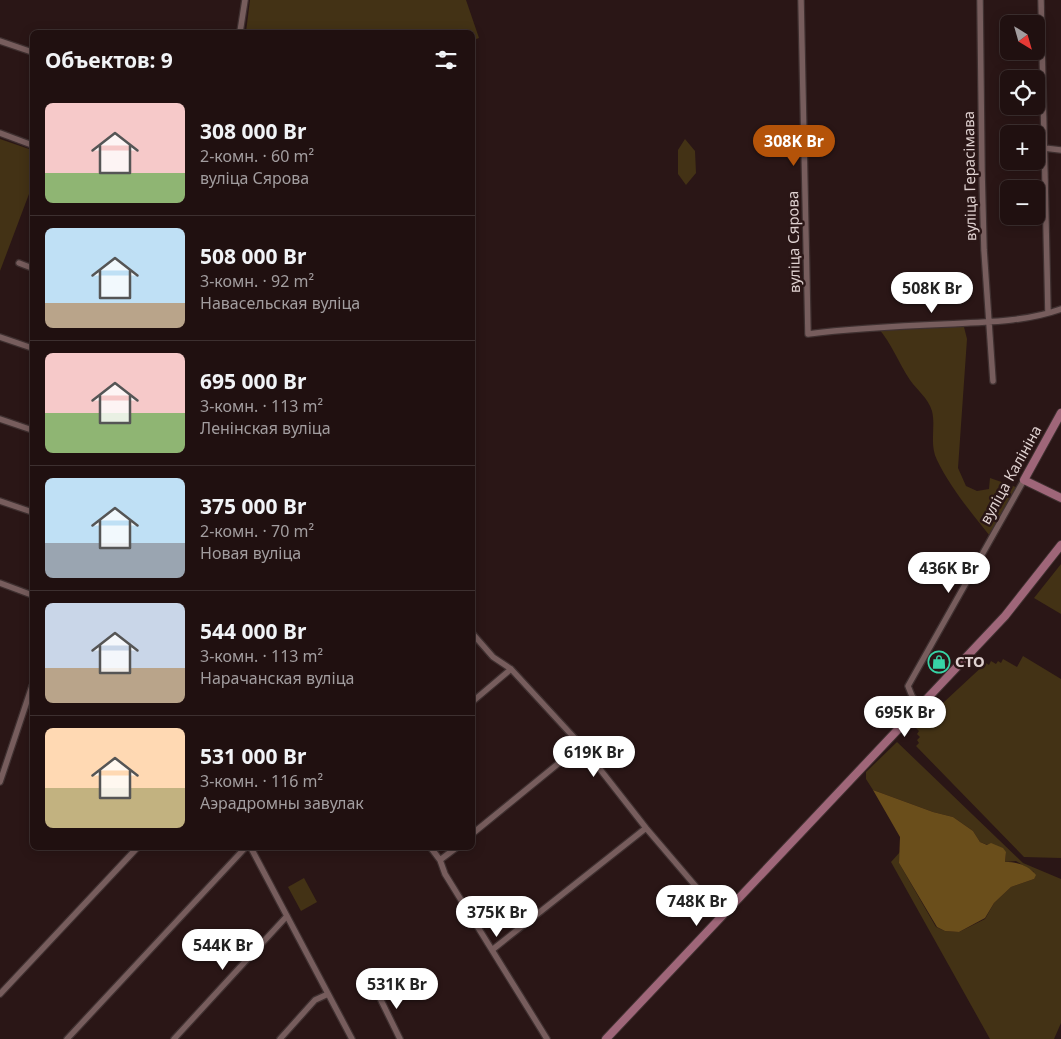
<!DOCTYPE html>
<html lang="ru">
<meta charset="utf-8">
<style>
:root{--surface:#201010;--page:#2d1e1e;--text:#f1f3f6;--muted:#a29d9f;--line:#3d3030;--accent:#b45309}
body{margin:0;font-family:"Noto Sans",sans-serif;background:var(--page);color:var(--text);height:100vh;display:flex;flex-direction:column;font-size:19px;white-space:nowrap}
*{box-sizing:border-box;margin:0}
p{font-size:16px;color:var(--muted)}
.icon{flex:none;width:28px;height:28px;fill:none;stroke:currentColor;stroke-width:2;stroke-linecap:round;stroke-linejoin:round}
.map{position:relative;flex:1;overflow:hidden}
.drawer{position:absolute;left:30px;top:30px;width:445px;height:820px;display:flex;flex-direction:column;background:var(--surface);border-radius:8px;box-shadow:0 2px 12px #0003,0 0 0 1px var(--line)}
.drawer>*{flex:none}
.needle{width:32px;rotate:143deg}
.tools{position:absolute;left:1000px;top:15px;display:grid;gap:10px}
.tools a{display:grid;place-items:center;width:45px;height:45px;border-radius:8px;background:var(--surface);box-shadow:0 2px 12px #0003,0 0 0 1px var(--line);font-size:25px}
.price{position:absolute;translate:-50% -42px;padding:0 11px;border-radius:18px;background:#fff;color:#222;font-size:16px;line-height:32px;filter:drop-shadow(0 1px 2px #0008)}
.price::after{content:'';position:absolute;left:50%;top:30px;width:15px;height:11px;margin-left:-8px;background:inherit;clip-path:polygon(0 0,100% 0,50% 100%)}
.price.selected{background:var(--accent);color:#fff}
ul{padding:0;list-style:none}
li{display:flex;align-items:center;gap:15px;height:125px;padding:0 15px}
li+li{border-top:1px solid var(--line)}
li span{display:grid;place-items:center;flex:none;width:140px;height:100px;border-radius:8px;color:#555}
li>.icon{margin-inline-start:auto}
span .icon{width:60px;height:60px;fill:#fffc;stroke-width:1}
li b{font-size:21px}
h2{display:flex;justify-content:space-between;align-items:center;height:60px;padding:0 15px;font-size:21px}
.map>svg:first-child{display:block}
.green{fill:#433215}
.forest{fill:#6a4e1b}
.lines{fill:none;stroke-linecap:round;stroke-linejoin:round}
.minor-casing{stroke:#3f3030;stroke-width:8}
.secondary-casing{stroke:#3f3030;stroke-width:10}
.minor{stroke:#775d5d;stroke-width:5.5}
.secondary{stroke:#9f6679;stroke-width:8}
.labels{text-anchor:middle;stroke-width:5;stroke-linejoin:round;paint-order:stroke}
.street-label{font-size:15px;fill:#dfd1d0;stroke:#2a1616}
.poi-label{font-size:15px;font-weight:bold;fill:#dfd1d0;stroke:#2a1616;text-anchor:start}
</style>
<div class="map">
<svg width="1061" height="1039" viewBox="0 0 1061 1039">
<rect width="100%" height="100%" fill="#2a1616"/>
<!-- green -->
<path class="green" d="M250,0H466L479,38L473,40L472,32H246Z
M0,139L32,150V186L0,271Z
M685,139L695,151L696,173L686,185L678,174V150Z
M939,321L963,323L967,339L958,468L966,486L977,491L989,489L990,478L1022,489L994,541C974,516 951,489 937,460C929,444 936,427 932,411C928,398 917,390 910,380C898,362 892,344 878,328Z
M1061,564V614L1034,598Z
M1023,656L1061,679V858L1024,857L916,746L919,743L917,740L920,737L917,734L919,731L916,728L986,663L989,665L991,661L996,664L998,661L1001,663L1003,659L1017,667Z
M897,742L1023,863L1061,879V1023L1054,1039H990L891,862L900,852L899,863L936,927L945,931L959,932L985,919L994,903L1011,887L1034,879V872L1016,861L1005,862L1006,852L980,842L973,831L953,817L933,812L873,790L866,779V772Z
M304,878L317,902L301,911L288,887Z"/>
<!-- forest -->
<path class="forest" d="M873,790L933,812L953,817L973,831L980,842L987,845L991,843L1003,848L1006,852L1005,862C1017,862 1028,865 1036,875L1034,879L1011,887L994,903L985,918L959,932L945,931L937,927L899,863L900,837Z"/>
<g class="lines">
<!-- minor casing -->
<g class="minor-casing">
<path id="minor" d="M801,0L808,334C854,328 900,326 947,324C985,322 1025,322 1061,309
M980,0L982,172L984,250L993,381
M1041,0L1048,313
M240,32L245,0
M0,41L32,52
M0,133L32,145
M1044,148L1061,150
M19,263L32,268
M0,337L32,348
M0,419L32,430
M0,501L32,512
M0,583L32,595
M472,633L493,657L511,669L581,745L646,828L698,889L727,912
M472,702L511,669
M920,706L912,696L908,686L1024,480
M0,782L32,686
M472,834L581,745
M251,848L352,1039
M431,848L440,860L445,874L547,1039
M440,860L456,848
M492,950L646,828
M376,990L400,1039
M0,994L137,848
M67,1039L245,848
M174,1039L287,916
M280,1039L315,1000L328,994"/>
</g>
<!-- secondary casing -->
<g class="secondary-casing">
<path id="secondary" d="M1061,413L1024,480L1061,498
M606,1039L1005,616L1061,545"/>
</g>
<!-- minor -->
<use href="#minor" class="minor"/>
<!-- secondary -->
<use href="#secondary" class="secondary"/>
</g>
<!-- icons -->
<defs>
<g id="shop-ring" transform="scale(1.125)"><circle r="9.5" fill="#2a1616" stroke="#37d4a6" stroke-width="1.5"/><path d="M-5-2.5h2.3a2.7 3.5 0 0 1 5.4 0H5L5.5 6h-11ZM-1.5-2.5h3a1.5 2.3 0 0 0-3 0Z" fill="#37d4a6"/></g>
</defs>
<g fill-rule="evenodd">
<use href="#shop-ring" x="939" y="662"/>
</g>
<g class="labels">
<!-- street labels -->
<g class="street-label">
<text transform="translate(970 176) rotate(-91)" y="5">вуліца Герасімава</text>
<text transform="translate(794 242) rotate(-91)" y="5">вуліца Сярова</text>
<text transform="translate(1011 475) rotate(-61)" y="5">вуліца Калініна</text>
</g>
<!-- poi labels -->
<g class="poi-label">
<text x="955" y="667">СТО</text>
</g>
</g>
</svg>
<div class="tools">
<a><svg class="needle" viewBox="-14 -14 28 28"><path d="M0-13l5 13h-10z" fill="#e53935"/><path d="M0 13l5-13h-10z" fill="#a29d9f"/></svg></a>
<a><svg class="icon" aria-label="locate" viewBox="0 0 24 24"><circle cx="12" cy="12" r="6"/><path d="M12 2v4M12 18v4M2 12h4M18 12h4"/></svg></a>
<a>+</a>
<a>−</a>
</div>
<b class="price selected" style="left:794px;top:167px">308K Br</b>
<b class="price" style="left:932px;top:314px">508K Br</b>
<b class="price" style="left:949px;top:594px">436K Br</b>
<b class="price" style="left:905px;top:738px">695K Br</b>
<b class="price" style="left:594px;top:778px">619K Br</b>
<b class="price" style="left:697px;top:927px">748K Br</b>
<b class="price" style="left:497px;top:938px">375K Br</b>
<b class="price" style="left:223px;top:971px">544K Br</b>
<b class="price" style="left:397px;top:1010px">531K Br</b>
<section class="drawer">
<h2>Объектов: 9<svg class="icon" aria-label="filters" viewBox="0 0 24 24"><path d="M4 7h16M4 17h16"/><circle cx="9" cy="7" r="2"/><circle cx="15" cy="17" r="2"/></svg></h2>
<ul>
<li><span style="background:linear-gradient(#f6c9c9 70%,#8fb573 0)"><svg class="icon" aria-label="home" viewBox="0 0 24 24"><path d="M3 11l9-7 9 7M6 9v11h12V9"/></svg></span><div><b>308 000 Br</b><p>2-комн. · 60 m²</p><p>вуліца Сярова</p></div></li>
<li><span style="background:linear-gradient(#bfe0f5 75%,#b9a48a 0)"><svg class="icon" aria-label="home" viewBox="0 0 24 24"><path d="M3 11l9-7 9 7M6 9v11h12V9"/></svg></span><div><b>508 000 Br</b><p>3-комн. · 92 m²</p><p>Навасельская вуліца</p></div></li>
<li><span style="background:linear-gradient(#f6c9c9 60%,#8fb573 0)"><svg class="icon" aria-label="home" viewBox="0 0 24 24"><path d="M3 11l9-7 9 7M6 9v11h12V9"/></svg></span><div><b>695 000 Br</b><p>3-комн. · 113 m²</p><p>Ленінская вуліца</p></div></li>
<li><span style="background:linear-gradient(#bfe0f5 65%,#9aa5b1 0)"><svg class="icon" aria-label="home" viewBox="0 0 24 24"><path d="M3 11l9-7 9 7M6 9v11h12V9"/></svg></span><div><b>375 000 Br</b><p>2-комн. · 70 m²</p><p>Новая вуліца</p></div></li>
<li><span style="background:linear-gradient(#c9d6e8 65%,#b9a48a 0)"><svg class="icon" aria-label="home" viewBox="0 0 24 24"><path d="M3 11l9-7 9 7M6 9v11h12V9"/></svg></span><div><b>544 000 Br</b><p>3-комн. · 113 m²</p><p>Нарачанская вуліца</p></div></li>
<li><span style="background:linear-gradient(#ffd9b3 60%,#c2b280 0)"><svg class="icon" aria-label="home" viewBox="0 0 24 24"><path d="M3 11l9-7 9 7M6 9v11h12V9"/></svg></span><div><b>531 000 Br</b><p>3-комн. · 116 m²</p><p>Аэрадромны завулак</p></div></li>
</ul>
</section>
</div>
